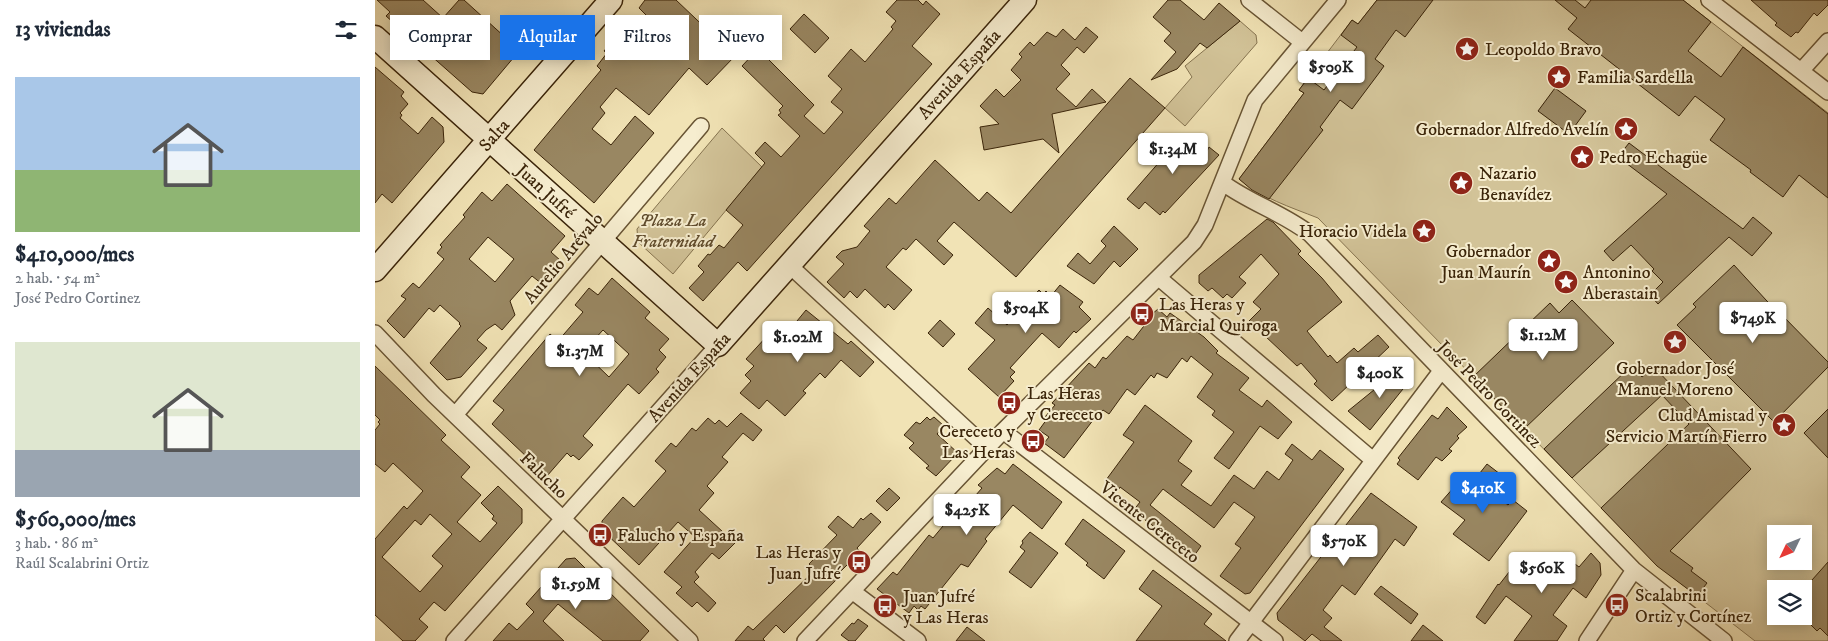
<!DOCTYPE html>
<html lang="es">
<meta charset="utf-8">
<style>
:root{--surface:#fff;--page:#f2f2f3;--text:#1f2937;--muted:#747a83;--accent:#1a73e8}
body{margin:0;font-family:"IM FELL DW Pica",serif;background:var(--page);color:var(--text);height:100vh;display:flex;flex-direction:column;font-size:19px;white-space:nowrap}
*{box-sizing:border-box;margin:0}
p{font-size:16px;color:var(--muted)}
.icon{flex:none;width:28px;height:28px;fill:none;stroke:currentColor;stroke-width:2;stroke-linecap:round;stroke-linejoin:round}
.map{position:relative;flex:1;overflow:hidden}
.sheet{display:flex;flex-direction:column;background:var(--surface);width:375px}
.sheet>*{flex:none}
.top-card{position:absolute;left:15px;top:15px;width:475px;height:45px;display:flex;gap:10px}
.needle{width:32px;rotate:227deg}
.fabs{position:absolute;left:1392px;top:525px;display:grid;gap:10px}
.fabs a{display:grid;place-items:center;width:45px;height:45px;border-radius:0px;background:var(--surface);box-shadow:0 2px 12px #0003;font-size:25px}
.price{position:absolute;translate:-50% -42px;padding:0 11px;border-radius:5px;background:#fff;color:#222;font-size:16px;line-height:32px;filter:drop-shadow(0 1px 2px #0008)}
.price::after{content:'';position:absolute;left:50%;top:30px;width:15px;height:11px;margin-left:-8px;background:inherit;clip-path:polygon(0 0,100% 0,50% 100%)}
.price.selected{background:var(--accent);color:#fff}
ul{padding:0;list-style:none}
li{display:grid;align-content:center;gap:10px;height:265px;padding:0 15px}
li span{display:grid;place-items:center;height:155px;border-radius:0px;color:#555}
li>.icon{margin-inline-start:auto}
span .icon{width:90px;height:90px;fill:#fffc;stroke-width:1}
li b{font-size:21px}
h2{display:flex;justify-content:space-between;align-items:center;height:60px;padding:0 15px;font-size:21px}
.tag{padding:0 18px;border-radius:0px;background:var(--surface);box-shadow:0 2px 12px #0003;font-size:18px;line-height:45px}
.tag.selected{background:var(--accent);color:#fff}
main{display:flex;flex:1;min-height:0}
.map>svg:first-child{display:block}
.green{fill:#d2c398;stroke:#867450;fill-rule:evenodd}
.building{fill:#998762;stroke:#3a2409;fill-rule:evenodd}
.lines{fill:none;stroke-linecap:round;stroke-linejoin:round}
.street-casing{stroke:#685434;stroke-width:18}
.secondary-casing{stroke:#3a2409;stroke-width:25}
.street{stroke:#f6edcf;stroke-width:15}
.secondary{stroke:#f6edcf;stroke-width:22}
.labels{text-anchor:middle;stroke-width:4;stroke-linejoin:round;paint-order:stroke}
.poi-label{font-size:18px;fill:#3a2409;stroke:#f6edcf;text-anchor:start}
.street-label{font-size:18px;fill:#3a2409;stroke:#f6edcf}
.park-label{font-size:18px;font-style:italic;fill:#604c2d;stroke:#f6edcf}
</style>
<main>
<section class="sheet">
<h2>13 viviendas<svg class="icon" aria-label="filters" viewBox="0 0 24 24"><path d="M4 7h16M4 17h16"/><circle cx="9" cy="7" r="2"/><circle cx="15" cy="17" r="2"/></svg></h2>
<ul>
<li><span style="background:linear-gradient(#a9c7e8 60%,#8fb573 0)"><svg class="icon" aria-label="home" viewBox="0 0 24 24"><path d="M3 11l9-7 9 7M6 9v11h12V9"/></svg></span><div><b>$410,000/mes</b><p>2 hab. · 54 m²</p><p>José Pedro Cortinez</p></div></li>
<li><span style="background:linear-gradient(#dfe7d0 70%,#9aa5b1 0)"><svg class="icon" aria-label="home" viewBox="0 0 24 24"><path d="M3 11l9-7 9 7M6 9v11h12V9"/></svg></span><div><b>$560,000/mes</b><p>3 hab. · 86 m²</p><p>Raúl Scalabrini Ortiz</p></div></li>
</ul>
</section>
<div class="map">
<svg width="1453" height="641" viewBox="0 0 1453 641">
<rect width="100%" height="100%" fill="#f1e3b5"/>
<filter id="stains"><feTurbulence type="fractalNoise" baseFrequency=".004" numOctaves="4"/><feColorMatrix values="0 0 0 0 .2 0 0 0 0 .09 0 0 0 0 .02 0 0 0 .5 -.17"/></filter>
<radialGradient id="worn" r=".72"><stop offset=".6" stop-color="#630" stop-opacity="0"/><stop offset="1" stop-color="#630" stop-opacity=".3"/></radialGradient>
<!-- green -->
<path class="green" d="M1002,0H1308L1453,113V641H1380L1282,565L943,218C915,207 887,198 864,179L929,93L924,90L977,20L983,24ZM1401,534H1429V561H1401ZM1401,589H1429V616H1401Z
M865,21L881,35L882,43L810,126L790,108L817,77L810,66Z
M347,128L387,167L298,274L263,242L262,229Z"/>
<!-- building -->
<path class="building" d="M2,0H48L68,18L84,0H89L131,38L136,32L150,44L108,94L97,92L11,16L15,12Z
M270,0H301L360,56L332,85L314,68L274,115L241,88L225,107L230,113L217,129L236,145L260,116L279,133L219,203L159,150L226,70L222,66L232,53L229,51L239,39L252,50L259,43L268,52L288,32L264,8Z
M522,0H543L548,5L551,1L565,14L537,46L557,64L372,271L363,262L328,301L314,288L329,272L323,266L333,254L335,255L344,245L349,248L368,225L351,210L390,163L380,153L390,142L406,157L425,136L403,115L406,113L404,110L408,106L367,66L383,49L439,105L429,116L449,134L468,112L456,102L467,89L453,76L476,49L490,62L518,29L516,27L521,21L511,12Z
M793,0H805L829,20L844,3L865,21L832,48L825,43L802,69L776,80L801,52L789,41L796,33L778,17Z
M1002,0H1058L1030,37L1021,30L1000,59L1009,66L1004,73L977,109L965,100L945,127L948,130L894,199L877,190L864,179L929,93L924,90L933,78L949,90L982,47L966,35L977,20L983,24Z
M1180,0H1200L1210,8L1216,0H1308L1336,22L1313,51L1346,77L1368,47L1453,114V198L1424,175L1408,197L1375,172L1376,170L1335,140L1350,119L1320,96L1304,116L1193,29L1202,18Z
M1376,0H1453V5L1442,16L1439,13L1423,33L1421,32L1416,37L1400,25L1402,23Z
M429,14L454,38L440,53L415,29Z
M711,27L723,37L709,53L702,47L686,65L695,74L681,89L701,107L717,89L731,102L677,114L684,153L668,139L609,150L605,127L624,124L605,106L621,89L629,97L646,80L636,70L647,57L644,54L655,42L659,46L672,32L681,37L688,29L700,40Z
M0,67L29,92L26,96L33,104L25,113L27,115L25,118L43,134L57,117L68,127L69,142L17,203L7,194L0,203Z
M755,78L790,108L641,277L579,222L562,241L578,255L569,265L541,239L531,250L528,248L511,267L537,290L519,310L513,304L510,308L490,289L482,298L475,291L469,298L452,282L469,264L461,257L467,251L482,247L495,231L489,226L514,198L521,204L560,160L604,201L612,192L636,213Z
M1180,88L1211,111L1194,134L1163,111Z
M812,134L832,151L834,147L844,155L790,213L788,211L785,215L770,202L764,209L752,199L807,136L808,138Z
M1254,143L1368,229L1378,217L1397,233L1377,256L1354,237L1283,304L1275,295L1288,282L1277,271L1279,269L1256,245L1238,261L1229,251L1292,194L1243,157Z
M132,184L190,236L176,252L186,261L167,284L157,276L135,301L140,315L127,330L120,324L111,330L102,340L112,348L86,377L72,380L55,363L86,326L84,324L85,323L65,305L59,312L54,308L29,338L12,321L31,299L26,296L38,283L44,288L69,259L62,253L67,247L65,245L90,217L88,215L107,192L117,201ZM113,237L139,259L120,282L94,259Z
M892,219L898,222L926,251L923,254L947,278L967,302L932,331L953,357L955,355L962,363L979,348L983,352L1003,335L1014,347L957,401L939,384L942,381L926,363L922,366L874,321L886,309L878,302L904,274L886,254L864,277L871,283L857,298L852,294L848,298L837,288L833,291L824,283V275Z
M739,226L763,249L745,267L739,261L719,284L692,266L703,253L715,264L731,246L726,241Z
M1359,265L1402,312L1403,311L1453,362V367L1399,422L1302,325L1321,307L1318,304Z
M237,278L275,312L270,318L294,339L284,350L291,357L281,369L284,372L264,394L253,384L208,436L218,445L204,460L198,455L196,457L192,453L172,476L117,424L129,410L118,401L175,334L183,341L208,312L200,305L214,288L223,295ZM228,330L254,354L234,377L208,352Z
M685,285L708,302L704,307L716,319L701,333L699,331L684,348L667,333L635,368L640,372L635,377L639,381L624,397L593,369L620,340L600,323L613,308L632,325L664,290L668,294L671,291L676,296Z
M1197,300L1239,343L1149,429L1098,377L1175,303L1184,313Z
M783,309L792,317L795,313L829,337L843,351L841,353L874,378L864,390L887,407L892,400L917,422L903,439L885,426L854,469L839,458L859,432L837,415L840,411L822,397L838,374L816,356L812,362L807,358L792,378L782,373L779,378L776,375L760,395L752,389L734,414L728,410L723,416L722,415L689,458L669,443L674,437L664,430L672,419L670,417L680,405L677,403L714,363L720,368L728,357L731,359L752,336L758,340L772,322L770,320Z
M431,310L473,344L476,341L499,362L485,377L466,360L450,378L445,373L428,391L431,393L410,416L392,400L384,409L365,393L376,381L370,375L379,366L371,359L393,335L403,345L423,322L422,321Z
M565,320L580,334L568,347L553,333Z
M0,366L71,435L66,440L95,467L86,477L106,495L82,522L105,542L122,523L117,519L119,516L106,503L123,486L147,509V523L70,611L59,602L44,619L53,627L40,641H28L0,615V539L29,506L32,509L48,491L18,463L10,472L0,464V430L5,424L3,422L5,420L0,415ZM55,514L77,534L57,556L68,566L45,592L7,557L40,520L46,525Z
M1256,366L1267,377L1279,367L1376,469L1295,551L1318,568L1316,571L1332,583L1322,596L1282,566L1226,508L1314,424L1287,395L1197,478L1169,449Z
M1026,368L1036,379L995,430L973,411Z
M770,405L817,441L803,461L817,471L806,485L836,506L859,475L879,489L892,471L904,480L918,460L910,454L917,444L937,460L945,450L969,469L875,593L870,594L845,576L866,548L860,544L880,517L859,502L839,528L788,489L775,505L826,546L819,556L758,511L765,502L745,487L744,489L731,480L759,442L748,435Z
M1072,407L1092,427L1082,436L1084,438L1074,449L1077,451L1067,461L1061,457L1043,480L1022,464L1025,460L1023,458L1057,415L1063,419Z
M1453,409V458L1429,433Z
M366,413L387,430L378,441L368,433L347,457L353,462L332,486L339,493L324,510L360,543L344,559L337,553L320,572L324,577L319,582L341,603L333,612L322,602L317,607L301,593L307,587L289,572L320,537L303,522L264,565L227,530V521L248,497L259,507L291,471L280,461L296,443L301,447L317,428L321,431L333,418L340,424L344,420L352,427Z
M552,417L555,420L559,417L569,426L562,434L583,453L561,476L551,468L554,466L534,448L539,443L529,435L541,422L545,424Z
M638,464L687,502L667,529L638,505L610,539L612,541L593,567L586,564L550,609L546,606L543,610L539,606L534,613L502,589L518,572L522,575L554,535L558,538L583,508L587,511L607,488L603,485L622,468L630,474Z
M1112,464L1125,474L1113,489L1133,505L1138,500L1152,511L1114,561L1078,534L1090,520L1066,502L1088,477L1097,483Z
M514,488L525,498L512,511L501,501Z
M996,493L1042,527L1029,546L1020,539L980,595L967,585L948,610L957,618L949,627L967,641H946L937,634L930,641L903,620L902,613Z
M496,513L506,522L482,548L485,552L461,576L463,578L409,633L401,625L388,639L390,641H360L373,626L378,630L440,570L434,564L462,535L453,527L463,516L478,528L486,518L488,520Z
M708,519L750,551L729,579L711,565L713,563L690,544Z
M655,532L683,553L656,588L634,572L650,551L645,547L648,543L647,541Z
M1216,553L1225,563L1226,575L1211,598L1198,588L1178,615L1192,626L1182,641H1139L1157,616L1131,596L1110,624L1101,617L1123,584L1124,585L1148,554L1174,573L1188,555L1204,567Z
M200,558L212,570L205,578L225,596L231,589L274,631L265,641H228L183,604L168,621L189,641H118L134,623L142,630L159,612L151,604L191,559Z
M1453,562V636L1445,628L1442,631L1429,618V589Z
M778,570L837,614L829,624L851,641H761L787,606L764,589Z
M1006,586L1043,614L1036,624L999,594Z
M483,619L493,626L480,641H474L466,635L477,623L479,624Z
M1048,625L1068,641H1036Z
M592,627L610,641H581Z"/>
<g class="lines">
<!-- street casing -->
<g class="street-casing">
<path id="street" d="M874,0L927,42
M1334,0L1453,92
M1426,71L1453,41
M848,183C875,203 908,213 935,234L1259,570L1349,641
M414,265L612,448
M784,278L998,460
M0,333L59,395L315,641
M80,415L326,126
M628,431L900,641
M477,591L543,641
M79,641L343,345
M430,641L628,431L819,242L830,225L880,100L963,0
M862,641L1066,371
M1212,641L1259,570"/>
</g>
<!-- secondary casing -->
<g class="secondary-casing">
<path id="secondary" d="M0,37L343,345L650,0
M0,270L236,0"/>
</g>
<!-- street -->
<use href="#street" class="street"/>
<!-- secondary -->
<use href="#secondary" class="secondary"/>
</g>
<!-- icons -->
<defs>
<g id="sight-disc" transform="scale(1.25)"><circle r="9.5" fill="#8f2418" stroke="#f6edcf"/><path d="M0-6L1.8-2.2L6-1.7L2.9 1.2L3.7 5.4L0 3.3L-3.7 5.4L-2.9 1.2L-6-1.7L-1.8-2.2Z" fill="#fff"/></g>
<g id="bus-disc" transform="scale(1.25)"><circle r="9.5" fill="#8f2418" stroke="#f6edcf"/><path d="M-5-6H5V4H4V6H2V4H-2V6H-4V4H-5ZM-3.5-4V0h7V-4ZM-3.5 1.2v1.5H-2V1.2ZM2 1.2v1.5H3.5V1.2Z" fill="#fff"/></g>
</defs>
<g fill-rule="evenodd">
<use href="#sight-disc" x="1092" y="49"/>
<use href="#sight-disc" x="1184" y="77"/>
<use href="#sight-disc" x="1251" y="129"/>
<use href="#sight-disc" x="1207" y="157"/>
<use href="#sight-disc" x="1086" y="183"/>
<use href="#sight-disc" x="1049" y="231"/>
<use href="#sight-disc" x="1174" y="261"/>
<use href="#sight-disc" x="1191" y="282"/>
<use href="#bus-disc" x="767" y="314"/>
<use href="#sight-disc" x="1300" y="342"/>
<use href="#bus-disc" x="634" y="403"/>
<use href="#sight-disc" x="1409" y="425"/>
<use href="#bus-disc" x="658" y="441"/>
<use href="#bus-disc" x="225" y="535"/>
<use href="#bus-disc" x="484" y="562"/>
<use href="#bus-disc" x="1242" y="605"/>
<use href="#bus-disc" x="510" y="606"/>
</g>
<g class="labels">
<!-- poi labels -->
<g class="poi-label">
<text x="1110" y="55">Leopoldo Bravo</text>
<text x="1202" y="83">Familia Sardella</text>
<text x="1234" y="135" text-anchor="end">Gobernador Alfredo Avelín</text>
<text x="1224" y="163">Pedro Echagüe</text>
<text x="1104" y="179">Nazario<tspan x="1104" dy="21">Benavídez</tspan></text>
<text x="1032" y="237" text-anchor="end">Horacio Videla</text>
<text x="1156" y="257" text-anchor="end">Gobernador<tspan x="1156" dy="21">Juan Maurín</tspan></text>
<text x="1208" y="278">Antonino<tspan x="1208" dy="21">Aberastain</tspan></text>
<text x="784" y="310">Las Heras y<tspan x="784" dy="21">Marcial Quiroga</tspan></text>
<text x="1300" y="374" text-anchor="middle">Gobernador José<tspan x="1300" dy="21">Manuel Moreno</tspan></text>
<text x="652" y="399">Las Heras<tspan x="652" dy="21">y Cereceto</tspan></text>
<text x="1392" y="421" text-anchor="end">Clud Amistad y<tspan x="1392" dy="21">Servicio Martín Fierro</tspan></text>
<text x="640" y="437" text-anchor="end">Cereceto y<tspan x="640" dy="21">Las Heras</tspan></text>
<text x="242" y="541">Falucho y España</text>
<text x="466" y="558" text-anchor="end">Las Heras y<tspan x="466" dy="21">Juan Jufré</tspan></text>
<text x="1260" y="601">Scalabrini<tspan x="1260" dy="21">Ortiz y Cortínez</tspan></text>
<text x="528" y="602">Juan Jufré<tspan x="528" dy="21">y Las Heras</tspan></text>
</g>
<!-- street labels -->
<g class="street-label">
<text transform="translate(584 74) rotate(-48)" y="6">Avenida España</text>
<text transform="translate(119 135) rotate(-49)" y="6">Salta</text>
<text transform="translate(171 191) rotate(42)" y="6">Juan Jufré</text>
<text transform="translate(188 258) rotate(-50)" y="6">Aurelio Arévalo</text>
<text transform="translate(314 377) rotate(-48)" y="6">Avenida España</text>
<text transform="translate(1115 394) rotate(46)" y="6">José Pedro Cortinez</text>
<text transform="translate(169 475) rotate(44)" y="6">Falucho</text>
<text transform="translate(775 522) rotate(38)" y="6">Vicente Cereceto</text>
</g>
<!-- park labels -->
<g class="park-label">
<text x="298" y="226">Plaza La<tspan x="298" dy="21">Fraternidad</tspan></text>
</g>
</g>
<rect width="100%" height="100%" filter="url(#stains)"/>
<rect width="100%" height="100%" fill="url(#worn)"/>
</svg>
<div class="fabs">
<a><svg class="needle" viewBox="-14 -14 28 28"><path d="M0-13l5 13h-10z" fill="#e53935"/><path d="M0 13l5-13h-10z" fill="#747a83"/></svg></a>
<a><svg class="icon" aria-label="layers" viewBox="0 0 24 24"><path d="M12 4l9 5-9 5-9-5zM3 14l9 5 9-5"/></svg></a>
</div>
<b class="price" style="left:956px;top:93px">$509K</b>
<b class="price" style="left:798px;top:175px">$1.34M</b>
<b class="price" style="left:651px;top:334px">$504K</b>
<b class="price" style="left:1378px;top:344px">$749K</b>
<b class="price" style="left:1168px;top:361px">$1.12M</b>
<b class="price" style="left:423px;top:363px">$1.02M</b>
<b class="price" style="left:205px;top:377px">$1.37M</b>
<b class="price" style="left:1005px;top:399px">$400K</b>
<b class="price selected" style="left:1108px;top:514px">$410K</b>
<b class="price" style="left:592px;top:536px">$425K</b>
<b class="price" style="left:969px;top:567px">$570K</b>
<b class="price" style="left:1167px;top:594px">$560K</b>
<b class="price" style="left:201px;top:610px">$1.59M</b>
<div class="top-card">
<a class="tag">Comprar</a>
<a class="tag selected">Alquilar</a>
<a class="tag">Filtros</a>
<a class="tag">Nuevo</a>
</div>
</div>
</main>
